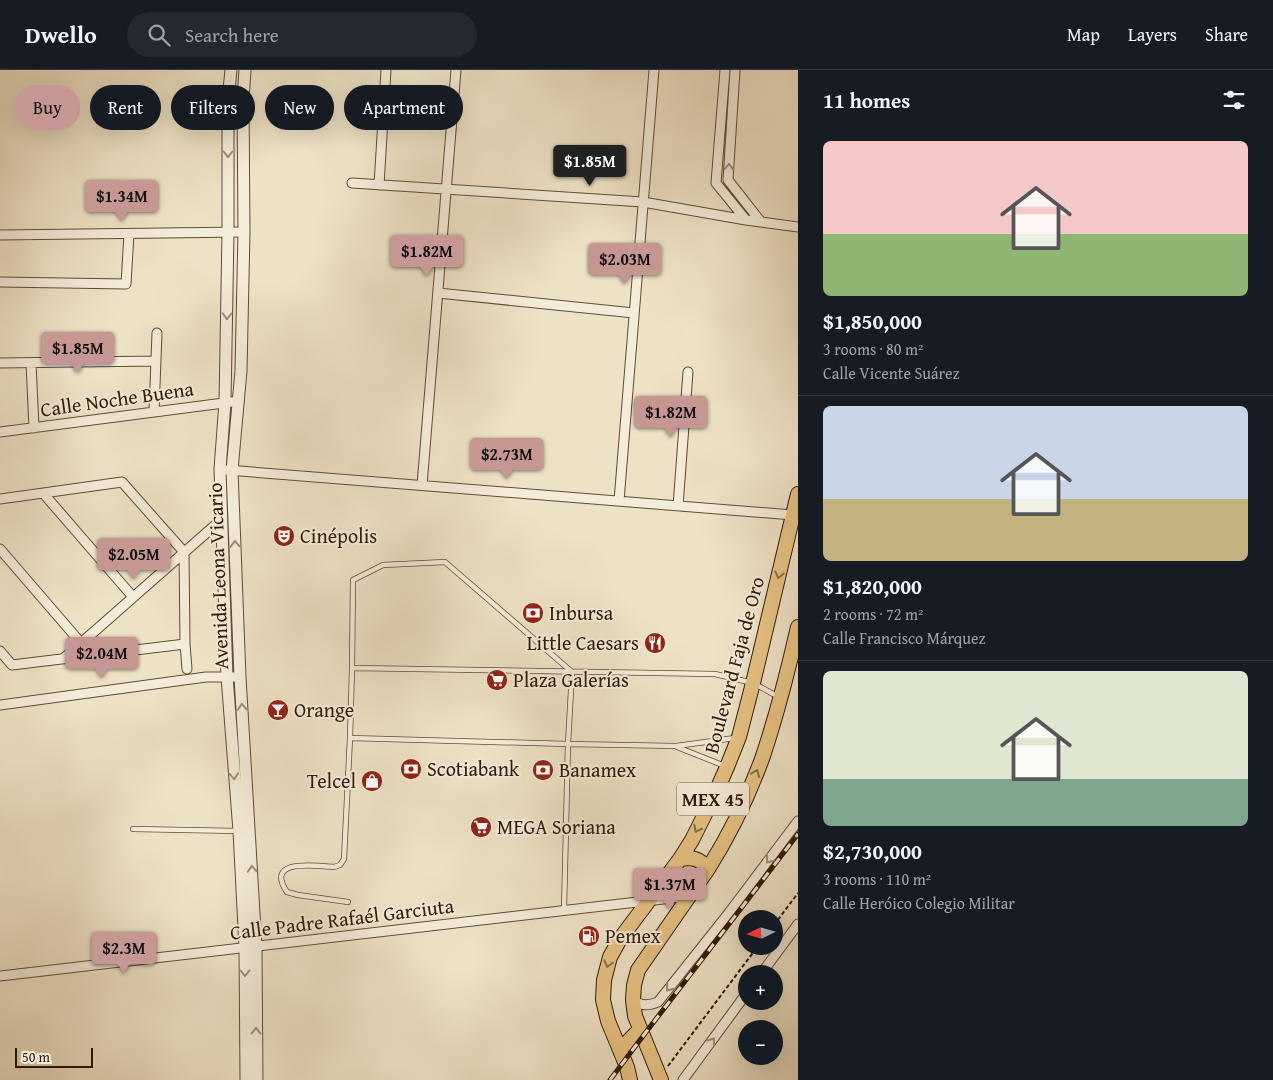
<!DOCTYPE html>
<meta charset="utf-8">
<style>
:root{--surface:#171b24;--page:#242831;--text:#f1f3f6;--muted:#9ea1a6;--line:#363941;--accent:#c59692}
body{margin:0;font-family:"Gentium Book Plus",serif;background:var(--page);color:var(--text);height:100vh;display:flex;flex-direction:column;font-size:19px;white-space:nowrap}
*{box-sizing:border-box;margin:0}
p{font-size:16px;color:var(--muted)}
.icon{flex:none;width:28px;height:28px;fill:none;stroke:currentColor;stroke-width:2;stroke-linecap:round;stroke-linejoin:round}
.map{position:relative;flex:1;overflow:hidden}
.panel{display:flex;flex-direction:column;background:var(--surface);width:475px}
.panel>*{flex:none}
.guide{position:absolute;left:15px;top:15px;width:475px;height:45px;display:flex;gap:10px}
.needle{width:32px;rotate:265deg}
.controls{position:absolute;left:738px;top:840px;display:grid;gap:10px}
.controls a{display:grid;place-items:center;width:45px;height:45px;border-radius:50%;background:var(--surface);box-shadow:0 5px 20px #0002;font-size:25px}
.scale{position:absolute;left:15px;bottom:12px;width:78px;box-sizing:border-box;padding-left:5px;border:2px solid #311909;border-top:0;font-size:14px;line-height:18px;white-space:nowrap;color:#311909;-webkit-text-stroke:4px #f4ecda;paint-order:stroke}
.price{position:absolute;translate:-50% -42px;padding:0 11px;border-radius:5px;background:var(--accent);color:#111;font-size:16px;line-height:32px;filter:drop-shadow(0 1px 2px #0008)}
.price::after{content:'';position:absolute;left:50%;top:30px;width:15px;height:11px;margin-left:-8px;background:inherit;clip-path:polygon(0 0,100% 0,50% 100%)}
.price.active{background:#222;color:#fff}
ul{padding:0;list-style:none}
li{display:grid;align-content:center;gap:10px;height:265px;padding:0 25px}
li+li{border-top:1px solid var(--line)}
li span{display:grid;place-items:center;height:155px;border-radius:8px;color:#555}
li>.icon{margin-inline-start:auto}
span .icon{width:90px;height:90px;fill:#fffc;stroke-width:1}
li b{font-size:21px}
h2{display:flex;justify-content:space-between;align-items:center;height:60px;padding:0 25px;font-size:21px}
.tag{padding:0 18px;border-radius:22px;background:var(--surface);box-shadow:0 5px 20px #0002;font-size:18px;line-height:45px}
.tag.active{background:var(--accent);color:#111}
header{display:flex;align-items:center;gap:30px;box-sizing:border-box;height:70px;padding:0 25px;background:var(--surface);border-bottom:1px solid var(--line)}
header strong{font-size:24px}
nav{display:flex;gap:28px;margin-inline-start:auto;font-size:18px}
.search{width:350px;height:45px;background:var(--page);display:flex;align-items:center;gap:12px;box-sizing:border-box;padding:0 18px;border-radius:28px;color:var(--muted);font-size:19px}
main{display:flex;flex:1;min-height:0}
.map>svg:first-child{display:block}
.lines{fill:none;stroke-linecap:round;stroke-linejoin:round}
.service-casing{stroke:#604b38;stroke-width:6}
.minor-casing{stroke:#604b38;stroke-width:11}
.tertiary-casing{stroke:#604b38;stroke-width:13}
.primary-casing{stroke:#311909;stroke-width:16}
.path{stroke:#311909;stroke-width:2;stroke-dasharray:4 2.5;stroke-linecap:butt}
.service{stroke:#f4ecda;stroke-width:4.5}
.minor{stroke:#f4ecda;stroke-width:9}
.tertiary{stroke:#f4ecda;stroke-width:11}
.primary{stroke:#e7c183;stroke-width:14}
.rail-casing{stroke:#311909;stroke-width:5}
.rail{stroke:#f4ecda;stroke-width:3;stroke-dasharray:9;stroke-linecap:butt}
.oneway{stroke:#9c8d7c}
.oneway2{stroke:#8c6d46}
.labels{text-anchor:middle;stroke-width:4;stroke-linejoin:round;paint-order:stroke}
.shield{fill:#f4ecda;stroke:#6c5848;stroke-width:1}
.shield-label{font-size:19px;font-weight:bold;fill:#311909}
.street-label{font-size:20px;fill:#311909;stroke:#f4ecda}
.poi-label{font-size:20px;fill:#311909;stroke:#f4ecda;text-anchor:start}
</style>
<header>
<strong>Dwello</strong>
<div class="search"><svg class="icon" aria-label="search" viewBox="0 0 24 24"><circle cx="10" cy="10" r="6"/><path d="M15 15l6 6"/></svg>Search here</div>
<nav><a>Map</a><a>Layers</a><a>Share</a></nav>
</header>
<main>
<div class="map">
<svg width="798" height="1010" viewBox="0 0 798 1010">
<rect width="100%" height="100%" fill="#eee2c6"/>
<filter id="stains"><feTurbulence type="fractalNoise" baseFrequency=".004" numOctaves="4"/><feColorMatrix values="0 0 0 0 .2 0 0 0 0 .09 0 0 0 0 .02 0 0 0 .5 -.17"/></filter>
<radialGradient id="worn" r=".72"><stop offset=".6" stop-color="#630" stop-opacity="0"/><stop offset="1" stop-color="#630" stop-opacity=".3"/></radialGradient>
<g class="lines">
<!-- service casing -->
<g class="service-casing">
<path id="service" d="M352,598L350,668L568,674L572,602L445,492L383,495L353,510L352,598L715,604L753,613L777,626
M677,677L725,696
M133,759L238,761
M348,832L298,825L287,822C264,788 316,796 334,797L340,795L344,789L350,668
M564,840L568,674L676,676L735,668"/>
</g>
<!-- minor casing -->
<g class="minor-casing">
<path id="minor" d="M725,0L716,113L746,150
M735,0L728,110L761,152
M352,113L643,132L746,150L798,157
M379,115L386,0
M0,165L244,162
M0,212L126,214L129,164
M438,223L634,243
M0,293L156,291
M31,293L34,358
M154,342L157,263
M0,362L239,331
M227,400L793,445
M422,415L456,0
M43,423L133,527
M0,429L122,412L184,482L185,574L187,599
M619,431L654,0
M678,436L688,302
M0,479L81,573
M0,581L12,595L185,574
M63,589L221,450
M0,635L206,607H240
M761,904L798,854
M0,906L689,826
M633,930C642,936 648,936 658,932L728,844L798,751
M683,1010L746,924"/>
</g>
<!-- tertiary casing -->
<g class="tertiary-casing">
<path id="tertiary" d="M231,0L228,30V162L225,332L220,399L227,607L239,761L245,878L246,1010
M245,0L243,29L244,162L241,301L232,400L240,607L256,877L257,1010"/>
</g>
<!-- primary casing -->
<g class="primary-casing">
<path id="primary" d="M680,789C693,787 699,788 708,799
M620,980L640,959
M630,1010L627,997L608,951L603,930L604,910L610,887L620,869L680,789L692,770L716,722L727,697L739,667L753,613L798,424
M661,1010L635,946L633,930L634,915L638,900L708,799C730,764 749,725 763,686C777,644 788,601 798,557"/>
</g>
<!-- path -->
<path class="path" d="M774,855L798,823
M668,996L758,876"/>
<!-- service -->
<use href="#service" class="service"/>
<!-- minor -->
<use href="#minor" class="minor"/>
<!-- tertiary -->
<use href="#tertiary" class="tertiary"/>
<!-- primary -->
<use href="#primary" class="primary"/>
<!-- rail casing -->
<g class="rail-casing">
<path id="rail" d="M610,1010L643,966L798,764"/>
</g>
<!-- rail -->
<use href="#rail" class="rail"/>
</g>
<!-- one-way arrows -->
<defs><path id="oneway-chevron" d="M-2-3.5L2.5 0L-2 3.5" fill="none" stroke-width="1.6" stroke-linecap="round" stroke-linejoin="round" transform="scale(1.25)"/></defs>
<g class="oneway">
<use href="#oneway-chevron" transform="translate(228 84) rotate(90)"/>
<use href="#oneway-chevron" transform="translate(729 97) rotate(-86)"/>
<use href="#oneway-chevron" transform="translate(227 246) rotate(91)"/>
<use href="#oneway-chevron" transform="translate(235 474) rotate(-92)"/>
<use href="#oneway-chevron" transform="translate(242 637) rotate(-93)"/>
<use href="#oneway-chevron" transform="translate(234 706) rotate(86)"/>
<use href="#oneway-chevron" transform="translate(769 790) rotate(127)"/>
<use href="#oneway-chevron" transform="translate(252 799) rotate(-93)"/>
<use href="#oneway-chevron" transform="translate(245 903) rotate(90)"/>
<use href="#oneway-chevron" transform="translate(669 918) rotate(128)"/>
<use href="#oneway-chevron" transform="translate(256 961) rotate(-90)"/>
<use href="#oneway-chevron" transform="translate(712 971) rotate(-54)"/>
</g>
<g class="oneway2">
<use href="#oneway-chevron" transform="translate(779 505) rotate(103)"/>
<use href="#oneway-chevron" transform="translate(756 703) rotate(-68)"/>
<use href="#oneway-chevron" transform="translate(697 759) rotate(117)"/>
<use href="#oneway-chevron" transform="translate(608 894) rotate(106)"/>
</g>
<!-- icons -->
<defs>
<g id="theatre-disc" transform="scale(1.125)"><circle r="9.5" fill="#8f2418" stroke="#f4ecda"/><path d="M-5-5.5Q0-4 5-5.5V0Q5 5 0 6Q-5 5-5 0ZM-3.3-2.5H-1v1.5H-3.3ZM1-2.5H3.3v1.5H1ZM-2.8 1Q0 5.5 2.8 1Z" fill="#fff"/></g>
<g id="bank-disc" transform="scale(1.125)"><circle r="9.5" fill="#8f2418" stroke="#f4ecda"/><path d="M-6-4H6V4H-6ZM0-2.3a2.3 2.3 0 1 0 0 4.6a2.3 2.3 0 1 0 0-4.6Z" fill="#fff"/></g>
<g id="restaurant-disc" transform="scale(1.125)"><circle r="9.5" fill="#8f2418" stroke="#f4ecda"/><path d="M-5-6h1v4h1v-4h1v4h1v-4h1v5L-1.5 .5V6h-2V.5L-5-1ZM5-6V6H3V1.5H1.5Q1.5-4 5-6Z" fill="#fff"/></g>
<g id="supermarket-disc" transform="scale(1.125)"><circle r="9.5" fill="#8f2418" stroke="#f4ecda"/><path d="M-6-5.5h2.5l.6 2H6L4.5 2H-2.5L-4.4-4H-6ZM-1.5 3.2a1.3 1.3 0 1 0 .1 0ZM3 3.2a1.3 1.3 0 1 0 .1 0Z" fill="#fff"/></g>
<g id="bar-disc" transform="scale(1.125)"><circle r="9.5" fill="#8f2418" stroke="#f4ecda"/><path d="M-6-5H6L.8 .8V4.5H3.5V6h-7V4.5H-.8V.8Z" fill="#fff"/></g>
<g id="shop-disc" transform="scale(1.125)"><circle r="9.5" fill="#8f2418" stroke="#f4ecda"/><path d="M-5-2.5h2.3a2.7 3.5 0 0 1 5.4 0H5L5.5 6h-11ZM-1.5-2.5h3a1.5 2.3 0 0 0-3 0Z" fill="#fff"/></g>
<g id="fuel-disc" transform="scale(1.125)"><circle r="9.5" fill="#8f2418" stroke="#f4ecda"/><path d="M-5.5-6h7V0h2V4h1.3V-2.5L3-4.5l.8-.8L6-3V5H2.5V1h-1V6h-7ZM-4.2-4.7v3.2H.2V-4.7Z" fill="#fff"/></g>
</defs>
<g fill-rule="evenodd">
<use href="#theatre-disc" x="284" y="466"/>
<use href="#bank-disc" x="533" y="543"/>
<use href="#restaurant-disc" x="655" y="573"/>
<use href="#supermarket-disc" x="497" y="610"/>
<use href="#bar-disc" x="278" y="640"/>
<use href="#bank-disc" x="411" y="699"/>
<use href="#bank-disc" x="543" y="700"/>
<use href="#shop-disc" x="372" y="711"/>
<use href="#supermarket-disc" x="481" y="757"/>
<use href="#fuel-disc" x="589" y="866"/>
</g>
<g class="labels">
<!-- shield labels -->
<rect class="shield" x="677" y="712.5" width="72" height="33" rx="4"/>
<g class="shield-label">
<text x="713" y="736">MEX 45</text>
</g>
<!-- street labels -->
<g class="street-label">
<text transform="translate(117 329) rotate(-8)" y="7">Calle Noche Buena</text>
<text transform="translate(218 506) rotate(-92)" y="7">Avenida Leona Vicario</text>
<text transform="translate(734 595) rotate(-75)" y="7">Boulevard Faja de Oro</text>
<text transform="translate(342 849) rotate(-7)" y="7">Calle Padre Rafaél Garciuta</text>
</g>
<!-- poi labels -->
<g class="poi-label">
<text x="300" y="473">Cinépolis</text>
<text x="549" y="550">Inbursa</text>
<text x="639" y="580" text-anchor="end">Little Caesars</text>
<text x="513" y="617">Plaza Galerías</text>
<text x="294" y="647">Orange</text>
<text x="427" y="706">Scotiabank</text>
<text x="559" y="707">Banamex</text>
<text x="356" y="718" text-anchor="end">Telcel</text>
<text x="497" y="764">MEGA Soriana</text>
<text x="605" y="873">Pemex</text>
</g>
</g>
<rect width="100%" height="100%" filter="url(#stains)"/>
<rect width="100%" height="100%" fill="url(#worn)"/>
</svg>
<div class="controls">
<a><svg class="needle" viewBox="-14 -14 28 28"><path d="M0-13l5 13h-10z" fill="#e53935"/><path d="M0 13l5-13h-10z" fill="#9ea1a6"/></svg></a>
<a>+</a>
<a>−</a>
</div>
<div class="scale">50 m</div>
<b class="price active" style="left:590px;top:117px">$1.85M</b>
<b class="price" style="left:122px;top:152px">$1.34M</b>
<b class="price" style="left:427px;top:207px">$1.82M</b>
<b class="price" style="left:625px;top:215px">$2.03M</b>
<b class="price" style="left:78px;top:304px">$1.85M</b>
<b class="price" style="left:671px;top:368px">$1.82M</b>
<b class="price" style="left:507px;top:410px">$2.73M</b>
<b class="price" style="left:134px;top:510px">$2.05M</b>
<b class="price" style="left:102px;top:609px">$2.04M</b>
<b class="price" style="left:670px;top:840px">$1.37M</b>
<b class="price" style="left:124px;top:904px">$2.3M</b>
<div class="guide">
<a class="tag active">Buy</a>
<a class="tag">Rent</a>
<a class="tag">Filters</a>
<a class="tag">New</a>
<a class="tag">Apartment</a>
</div>
</div>
<section class="panel">
<h2>11 homes<svg class="icon" aria-label="filters" viewBox="0 0 24 24"><path d="M4 7h16M4 17h16"/><circle cx="9" cy="7" r="2"/><circle cx="15" cy="17" r="2"/></svg></h2>
<ul>
<li><span style="background:linear-gradient(#f6c9c9 60%,#8fb573 0)"><svg class="icon" aria-label="home" viewBox="0 0 24 24"><path d="M3 11l9-7 9 7M6 9v11h12V9"/></svg></span><div><b>$1,850,000</b><p>3 rooms · 80 m²</p><p>Calle Vicente Suárez</p></div></li>
<li><span style="background:linear-gradient(#c9d6e8 60%,#c2b280 0)"><svg class="icon" aria-label="home" viewBox="0 0 24 24"><path d="M3 11l9-7 9 7M6 9v11h12V9"/></svg></span><div><b>$1,820,000</b><p>2 rooms · 72 m²</p><p>Calle Francisco Márquez</p></div></li>
<li><span style="background:linear-gradient(#dfe7d0 70%,#7fa58c 0)"><svg class="icon" aria-label="home" viewBox="0 0 24 24"><path d="M3 11l9-7 9 7M6 9v11h12V9"/></svg></span><div><b>$2,730,000</b><p>3 rooms · 110 m²</p><p>Calle Heróico Colegio Militar</p></div></li>
</ul>
</section>
</main>
